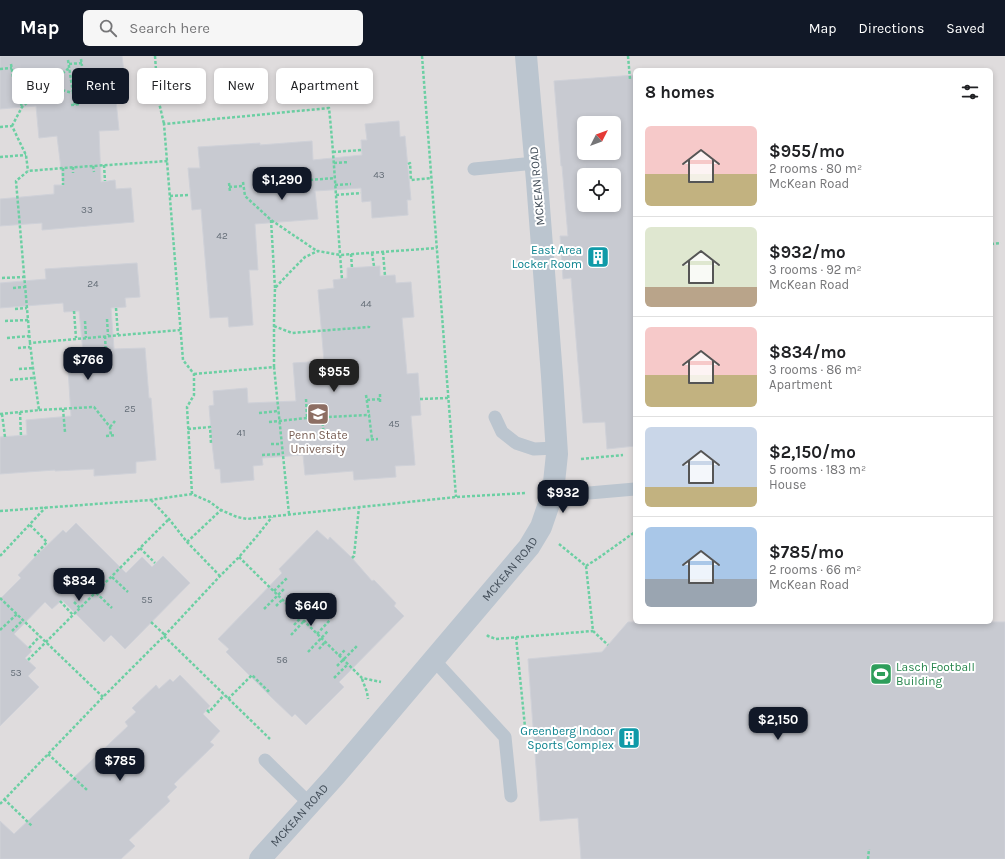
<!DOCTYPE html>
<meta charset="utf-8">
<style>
:root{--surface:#fff;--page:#f6f6f6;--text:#202124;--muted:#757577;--line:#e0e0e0;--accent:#111827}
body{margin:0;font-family:Karla,sans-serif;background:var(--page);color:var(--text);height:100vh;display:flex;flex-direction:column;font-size:15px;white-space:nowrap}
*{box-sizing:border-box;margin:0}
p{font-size:13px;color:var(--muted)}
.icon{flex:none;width:22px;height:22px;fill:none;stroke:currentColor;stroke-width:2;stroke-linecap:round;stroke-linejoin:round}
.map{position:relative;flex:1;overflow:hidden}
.side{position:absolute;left:633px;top:12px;width:360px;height:556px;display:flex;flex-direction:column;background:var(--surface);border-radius:6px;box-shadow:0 2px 6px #0003}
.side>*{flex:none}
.hud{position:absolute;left:12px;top:12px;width:380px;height:36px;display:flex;gap:8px}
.needle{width:26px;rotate:48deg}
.tools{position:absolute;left:577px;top:60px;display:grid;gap:8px}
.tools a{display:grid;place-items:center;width:44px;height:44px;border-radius:6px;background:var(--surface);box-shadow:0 2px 6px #0003;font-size:20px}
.price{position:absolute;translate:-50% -34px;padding:0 9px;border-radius:8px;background:var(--accent);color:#fff;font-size:13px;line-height:26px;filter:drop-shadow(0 1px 2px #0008)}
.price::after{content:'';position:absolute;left:50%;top:24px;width:12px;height:9px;margin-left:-6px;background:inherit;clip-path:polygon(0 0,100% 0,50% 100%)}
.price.selected{background:#222;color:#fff}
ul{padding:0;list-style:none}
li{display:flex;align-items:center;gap:12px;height:100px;padding:0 12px}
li+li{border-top:1px solid var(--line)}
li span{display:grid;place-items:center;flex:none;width:112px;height:80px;border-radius:6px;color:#555}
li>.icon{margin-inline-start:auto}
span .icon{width:48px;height:48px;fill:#fffc;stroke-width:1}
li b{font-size:17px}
h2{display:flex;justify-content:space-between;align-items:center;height:48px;padding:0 12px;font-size:17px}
.chip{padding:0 14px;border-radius:6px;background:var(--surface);box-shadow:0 2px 6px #0003;font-size:14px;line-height:36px}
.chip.selected{background:var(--accent);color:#fff}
header{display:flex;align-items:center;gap:24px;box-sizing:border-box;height:56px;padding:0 20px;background:var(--accent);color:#fff}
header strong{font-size:19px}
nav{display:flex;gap:22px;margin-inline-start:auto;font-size:14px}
.search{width:280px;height:36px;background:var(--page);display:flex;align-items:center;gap:10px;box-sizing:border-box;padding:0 14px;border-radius:6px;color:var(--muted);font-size:15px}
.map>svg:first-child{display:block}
.education{fill:#dfdcdd;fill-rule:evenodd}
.building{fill:#c8cad1;stroke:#cfd1d8;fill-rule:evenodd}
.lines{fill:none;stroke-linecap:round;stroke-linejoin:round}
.path{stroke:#6ccfa3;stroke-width:2.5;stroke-dasharray:3 2;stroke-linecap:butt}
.service{stroke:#bbc5cf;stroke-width:13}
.minor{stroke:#bbc5cf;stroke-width:22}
.labels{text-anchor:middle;stroke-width:4;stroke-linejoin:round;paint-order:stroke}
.number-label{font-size:10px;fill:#646d77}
.street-label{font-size:12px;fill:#434e59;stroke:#fff}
.culture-label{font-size:12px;fill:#0d838f;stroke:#fff;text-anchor:end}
.education-label{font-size:12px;fill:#785e54;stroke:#fff}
.leisure-label{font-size:12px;fill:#27864d;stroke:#fff;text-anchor:start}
</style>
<header>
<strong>Map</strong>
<div class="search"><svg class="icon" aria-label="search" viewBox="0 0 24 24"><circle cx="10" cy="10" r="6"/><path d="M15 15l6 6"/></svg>Search here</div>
<nav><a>Map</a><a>Directions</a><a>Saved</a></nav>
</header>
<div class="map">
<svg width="1005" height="803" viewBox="0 0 1005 803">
<rect width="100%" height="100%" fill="#eeebeb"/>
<!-- education -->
<path class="education" d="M0,0H1005V803H0ZM635,14H991V566H635ZM584,67H614V97H584ZM584,119H614V149H584Z"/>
<!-- building -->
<path class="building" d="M0,0H122L125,24L114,25L119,74L99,75L101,126L115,124L116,133L131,132L134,166L42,174V167L0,170V143L54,138V129H63L57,80L39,82L36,50L0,53Z
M635,19V390L607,393L605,366L583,367L571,222L563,223L560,180H568L562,110H561L554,25ZM584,67H614V97H584ZM584,119H614V149H584Z
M399,65L400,81L405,80L411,144H407L408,159L372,162L371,145L362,146L361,132L315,135L318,163L255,168L258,214H249L253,269L229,271L228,261L210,262L201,153L192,154L188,112H200L198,91L260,87V89L312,85L313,104L362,99L361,84H367L365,68Z
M137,207L140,241L125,242L126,251L111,252L114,293L145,292L149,342H151L156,404L136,406V417L94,420V413L55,415V414L0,418V381L27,379L26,364L71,360L67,297L83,296L79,255L64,256L63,247L0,252V227L46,223L45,213Z
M380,210V220L395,219L396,227L411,226L414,261L402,262L407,318L418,317L421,359L411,360L415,409L395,410L396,421L354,424L353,415L305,419L303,399L262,402L263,409L253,410L254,424L221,427L220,413H215L212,387L209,350L214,349L213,335L247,332L248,347L296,345L293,307L324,305L318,234L334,232L333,224L347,222V212Z
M76,467L126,517L142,501L152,511L163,500L190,527L125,593L111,579L104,586L62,544L52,553L45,546L14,578L32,595L25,602L36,612L28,620L39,631L0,670V543L21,522L18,519L36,500L63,474L66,477Z
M317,474L328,484L330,481L352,502L372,525L374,524L396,547L394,550L404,560L339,626L344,631L306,669L295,658L292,661L269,639L226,596L229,593L218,583L282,517L279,513Z
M628,566H1005V803H581L578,762L540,765L528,603L602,596Z
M180,619L210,650L203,658L220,675L210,686L214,689L174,728L177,731L167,741L170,745L129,784L135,790L121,803H0V765L14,778L128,670L125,666L136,656L132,652L156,629L159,633L170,623L173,626Z"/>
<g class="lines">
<!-- path -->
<path class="path" d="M155,0L158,42L164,68
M422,0L456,441
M628,0L630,23
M81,3L82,10
M68,4L73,37
M11,8L13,21L22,51
M69,8L82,7
M0,13L12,12
M13,21L47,30L69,12
M71,49L80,48
M12,70L22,51L47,30L73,37L75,49
M0,71L12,70L26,99L28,115
M333,96L362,94
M0,101L26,99
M334,107L349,106
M408,108L410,107L411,124L431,122
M104,109L105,125
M93,110L94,116
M73,111V117
M63,112V129
M309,118L310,130
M310,124L335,122
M243,126L245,140L271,164L317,195
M229,127L230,136
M335,129L351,128
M229,131L243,130
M336,139L361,137
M170,140L190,139
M271,164L275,232
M991,188L1001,187
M383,196L385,220
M372,197L374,210
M351,198L352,212
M2,222L24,221
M13,232L25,231
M116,252L118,279
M15,253L27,252
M74,255L76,282
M107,263L108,279
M5,265L28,264
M85,265L86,282
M274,270L292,277L369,271V270
M105,280L106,299
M7,282L29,280
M30,287L16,125L28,115L63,112L168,105
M18,292L30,291
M100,300L112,299
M274,311V264L275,232L292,214L305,201L318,195L340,199L437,192
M19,313L33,312
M194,318L274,311L289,458
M10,324L34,322
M380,338V348
M366,339L369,359
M306,343L307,362
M420,343L448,342
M367,344L380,343
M63,353L65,376
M39,354L94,351L110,371L111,380
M20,356L21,380
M259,357L278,355
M0,358L39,354L33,312L30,287L180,274
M2,358L5,381
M322,362L324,380
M269,366L307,362L369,359L372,383
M110,371L115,365
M188,373L210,371L211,387H212
M106,380L116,379
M366,384L378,383
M271,388H281
M262,399L282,398
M581,403L623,399
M192,438L187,351L194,339V318L183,304L164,68L329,52C335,109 337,166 342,223
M151,444L169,463L187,486L220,520
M0,455L150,444L192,438L210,446L221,454L237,461L247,463L456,441L526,437
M30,469L47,486L35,499L36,500
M187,486L221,454
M559,488L586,510L593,575L608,589
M140,492L155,507
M0,500L46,451
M239,501L362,622L381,626
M352,502L354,500L359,451
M586,510L597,503L635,476
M89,516L102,530
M112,521L128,536
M89,530L112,552
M274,535L287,522
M0,542L103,641
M60,545L73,559
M74,546L80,552
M276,550L282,544
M264,553L284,533
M296,557L302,551
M151,566L165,579
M294,569L314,548
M0,574L17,558
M12,575L23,564
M317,578L330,564
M291,579L304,565
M487,579L488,580L496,583L593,575
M164,580L270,683
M516,581L525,671L523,673
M29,592L40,580
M319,593L325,586
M308,596L328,575
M339,600L346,593
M28,604L169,463
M337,610L357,590
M334,622L348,608
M362,623L367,636L368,643
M228,643L252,619L268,635L270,633
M207,654L209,656L224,639
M48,698L87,734
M4,743L32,770
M0,748L103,641L165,579L220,520L239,501L257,480L272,461
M868,803L869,793"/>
<!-- service -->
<path class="service" d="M474,113L535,107
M495,361L502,376L516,387L534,393L556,392
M553,436L589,437L635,433
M433,603L505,681L511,740
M265,704L310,748"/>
<!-- minor -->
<path class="minor" id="s1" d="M260,803L335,720L529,491L541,471L553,436L557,398L552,320L537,125L526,0"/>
</g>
<!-- icons -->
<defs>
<g id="building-square" transform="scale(1.15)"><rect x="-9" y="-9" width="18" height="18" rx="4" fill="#0f9aa8" stroke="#fff"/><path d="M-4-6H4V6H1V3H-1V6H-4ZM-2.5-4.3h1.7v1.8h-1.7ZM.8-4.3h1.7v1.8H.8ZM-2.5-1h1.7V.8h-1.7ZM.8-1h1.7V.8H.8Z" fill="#fff"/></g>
<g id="university-square" transform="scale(1.15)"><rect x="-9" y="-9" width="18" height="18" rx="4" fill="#8d6e63" stroke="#fff"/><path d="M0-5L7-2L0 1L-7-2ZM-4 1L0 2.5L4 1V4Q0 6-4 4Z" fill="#fff"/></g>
<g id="stadium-square" transform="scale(1.15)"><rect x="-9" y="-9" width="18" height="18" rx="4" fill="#2e9e5b" stroke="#fff"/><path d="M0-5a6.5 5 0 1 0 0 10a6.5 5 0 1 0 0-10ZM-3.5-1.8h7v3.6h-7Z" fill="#fff"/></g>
</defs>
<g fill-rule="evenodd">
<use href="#building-square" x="598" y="201"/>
<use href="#university-square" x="318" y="358"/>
<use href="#stadium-square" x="881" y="618"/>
<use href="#building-square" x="629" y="682"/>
</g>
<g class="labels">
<!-- number labels -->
<g class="number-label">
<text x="379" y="122">43</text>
<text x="87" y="157">33</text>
<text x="222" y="183">42</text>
<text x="93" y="231">24</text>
<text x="366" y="251">44</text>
<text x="130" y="356">25</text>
<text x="394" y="371">45</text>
<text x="241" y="380">41</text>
<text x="147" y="547">55</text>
<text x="282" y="607">56</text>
<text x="16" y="620">53</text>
</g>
<!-- street labels -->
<g class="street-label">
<text transform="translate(537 130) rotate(-95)" y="4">MCKEAN ROAD</text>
<text dy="4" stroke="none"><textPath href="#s1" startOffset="383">MCKEAN ROAD</textPath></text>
<text dy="4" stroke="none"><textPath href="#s1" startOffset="59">MCKEAN ROAD</textPath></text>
</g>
<!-- culture labels -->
<g class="culture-label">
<text x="582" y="198">East Area<tspan x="582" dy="14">Locker Room</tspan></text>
<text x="614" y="679">Greenberg Indoor<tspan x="614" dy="14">Sports Complex</tspan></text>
</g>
<!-- education labels -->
<g class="education-label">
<text x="318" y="383">Penn State<tspan x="318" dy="14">University</tspan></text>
</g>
<!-- leisure labels -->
<g class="leisure-label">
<text x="896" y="615">Lasch Football<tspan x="896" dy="14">Building</tspan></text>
</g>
</g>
</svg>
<div class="tools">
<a><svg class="needle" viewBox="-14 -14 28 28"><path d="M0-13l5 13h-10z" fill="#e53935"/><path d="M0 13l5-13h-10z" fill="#757577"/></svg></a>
<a><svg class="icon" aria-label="locate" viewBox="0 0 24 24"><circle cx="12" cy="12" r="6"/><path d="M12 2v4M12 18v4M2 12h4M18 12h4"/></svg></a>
</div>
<b class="price" style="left:282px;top:145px">$1,290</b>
<b class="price" style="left:88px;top:325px">$766</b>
<b class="price selected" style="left:334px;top:337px">$955</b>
<b class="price" style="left:563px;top:458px">$932</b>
<b class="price" style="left:79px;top:546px">$834</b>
<b class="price" style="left:311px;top:571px">$640</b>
<b class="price" style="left:778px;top:685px">$2,150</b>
<b class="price" style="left:120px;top:726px">$785</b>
<div class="hud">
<a class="chip">Buy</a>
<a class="chip selected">Rent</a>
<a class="chip">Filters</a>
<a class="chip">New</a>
<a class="chip">Apartment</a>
</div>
<section class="side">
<h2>8 homes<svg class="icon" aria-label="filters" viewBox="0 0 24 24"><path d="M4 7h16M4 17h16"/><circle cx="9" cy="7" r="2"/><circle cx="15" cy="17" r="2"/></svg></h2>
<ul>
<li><span style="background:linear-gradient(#f6c9c9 60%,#c2b280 0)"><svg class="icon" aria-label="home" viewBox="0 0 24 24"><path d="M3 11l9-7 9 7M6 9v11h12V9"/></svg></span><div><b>$955/mo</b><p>2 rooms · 80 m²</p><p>McKean Road</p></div></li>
<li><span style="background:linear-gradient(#dfe7d0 75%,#b9a48a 0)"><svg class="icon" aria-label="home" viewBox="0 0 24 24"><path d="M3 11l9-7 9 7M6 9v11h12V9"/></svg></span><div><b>$932/mo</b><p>3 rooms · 92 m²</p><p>McKean Road</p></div></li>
<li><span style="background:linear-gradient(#f6c9c9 60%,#c2b280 0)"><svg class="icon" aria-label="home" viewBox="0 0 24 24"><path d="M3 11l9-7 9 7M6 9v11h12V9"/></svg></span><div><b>$834/mo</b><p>3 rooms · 86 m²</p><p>Apartment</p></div></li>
<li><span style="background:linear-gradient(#c9d6e8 75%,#c2b280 0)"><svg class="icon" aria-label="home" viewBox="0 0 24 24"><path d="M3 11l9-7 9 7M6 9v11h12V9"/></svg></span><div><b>$2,150/mo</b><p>5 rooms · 183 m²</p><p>House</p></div></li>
<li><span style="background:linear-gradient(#a9c7e8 65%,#9aa5b1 0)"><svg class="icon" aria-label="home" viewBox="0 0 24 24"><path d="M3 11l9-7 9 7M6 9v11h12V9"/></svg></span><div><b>$785/mo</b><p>2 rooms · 66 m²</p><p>McKean Road</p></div></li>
</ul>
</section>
</div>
